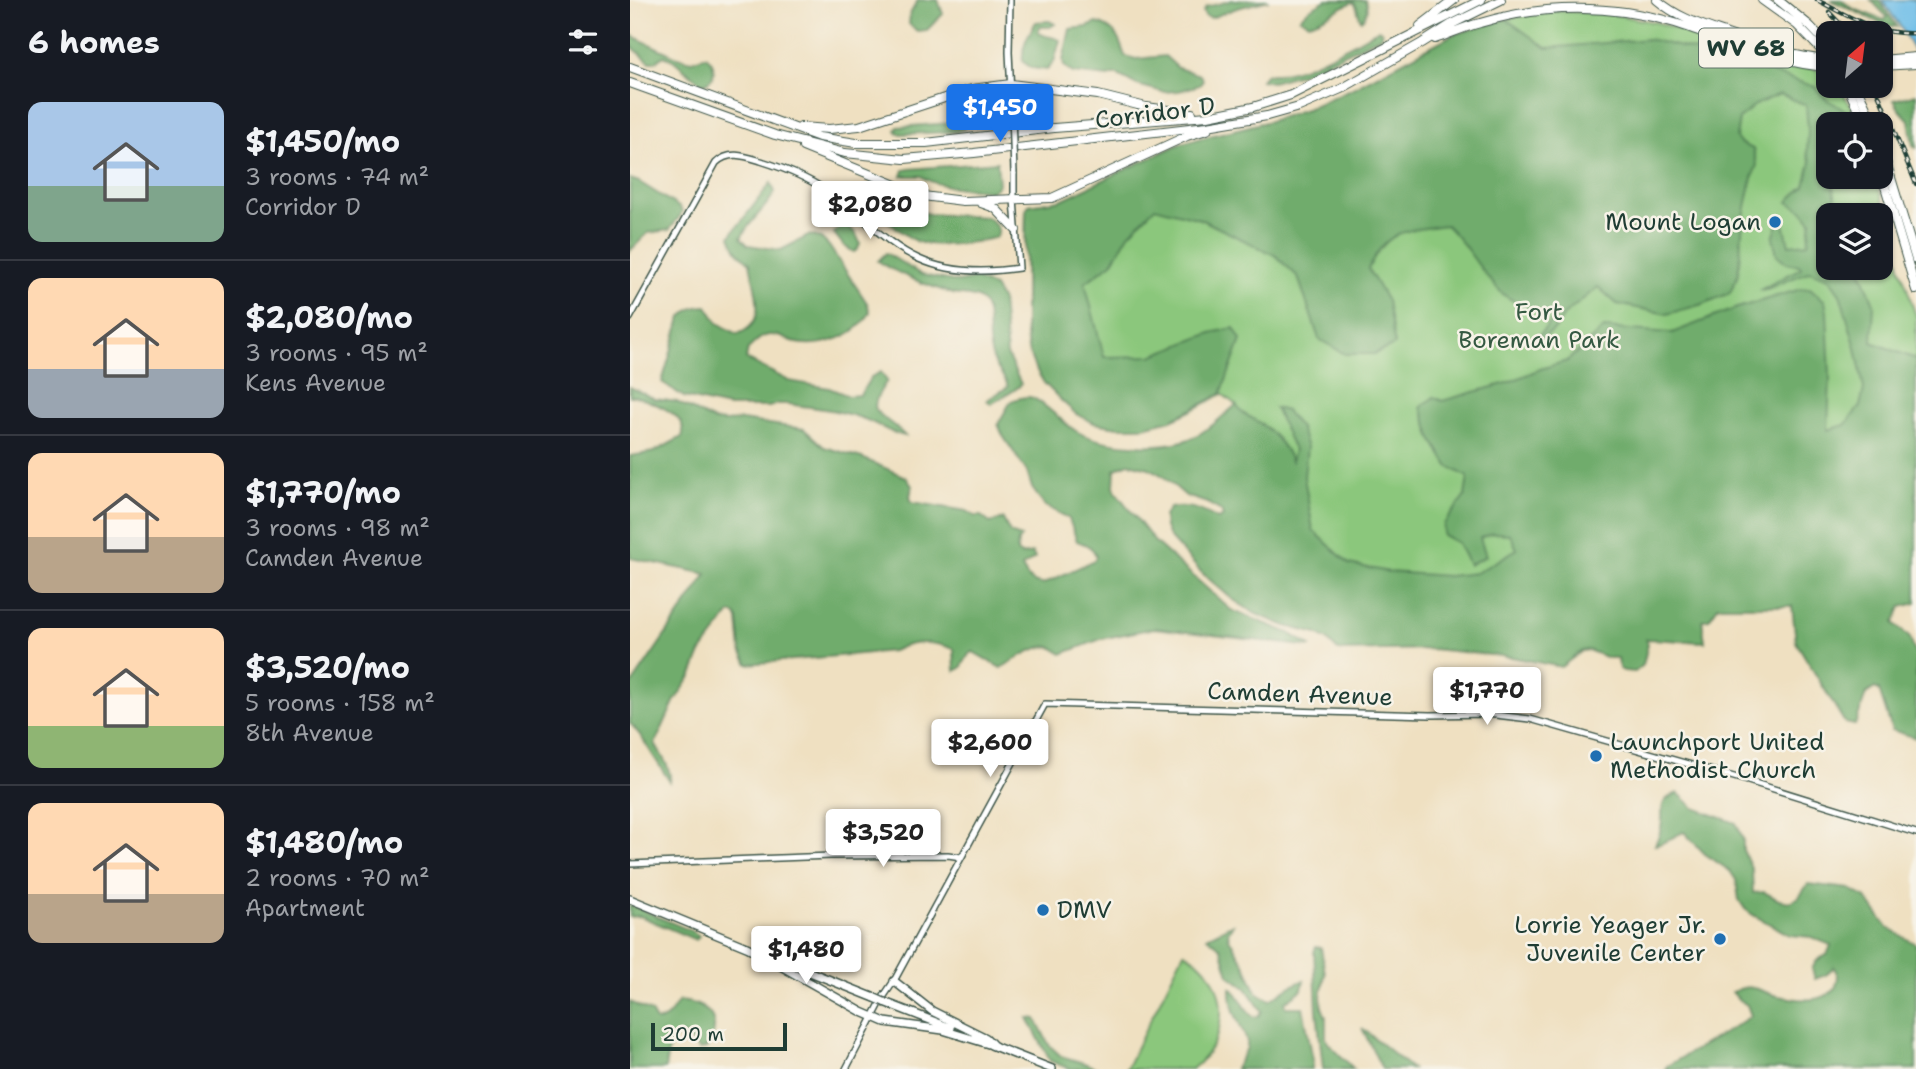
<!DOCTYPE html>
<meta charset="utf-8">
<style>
:root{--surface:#171b24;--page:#20242c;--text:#f1f3f6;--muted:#9ea1a6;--line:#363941;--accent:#1a73e8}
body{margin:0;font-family:"Shantell Sans",sans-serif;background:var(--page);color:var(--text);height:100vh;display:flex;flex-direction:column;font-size:26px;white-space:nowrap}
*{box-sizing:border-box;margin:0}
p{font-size:23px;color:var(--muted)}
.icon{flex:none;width:38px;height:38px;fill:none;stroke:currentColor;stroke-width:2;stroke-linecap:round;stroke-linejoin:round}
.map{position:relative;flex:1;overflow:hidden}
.sheet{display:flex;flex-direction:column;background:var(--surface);width:630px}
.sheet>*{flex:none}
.needle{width:46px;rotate:28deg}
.fabs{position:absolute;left:1186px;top:21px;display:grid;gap:14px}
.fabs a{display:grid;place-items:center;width:77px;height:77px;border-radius:14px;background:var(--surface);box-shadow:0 2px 5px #0004;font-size:35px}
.scale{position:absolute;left:21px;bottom:18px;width:136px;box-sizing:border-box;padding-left:7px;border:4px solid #1f3d34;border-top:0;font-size:19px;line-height:24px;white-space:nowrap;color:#1f3d34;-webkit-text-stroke:5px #f7f3e8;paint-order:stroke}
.price{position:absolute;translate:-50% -60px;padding:0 16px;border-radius:7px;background:#fff;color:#222;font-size:23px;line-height:46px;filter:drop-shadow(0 2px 4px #0008)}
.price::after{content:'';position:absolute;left:50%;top:42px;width:21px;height:16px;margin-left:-10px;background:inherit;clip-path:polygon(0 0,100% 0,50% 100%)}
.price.on{background:var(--accent);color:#fff}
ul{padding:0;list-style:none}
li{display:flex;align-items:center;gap:21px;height:175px;padding:0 28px}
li+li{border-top:2px solid var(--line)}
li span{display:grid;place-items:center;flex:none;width:196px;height:140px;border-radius:14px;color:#555}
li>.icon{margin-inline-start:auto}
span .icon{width:84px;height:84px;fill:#fffc;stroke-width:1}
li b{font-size:30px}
h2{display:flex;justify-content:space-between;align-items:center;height:84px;padding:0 28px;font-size:30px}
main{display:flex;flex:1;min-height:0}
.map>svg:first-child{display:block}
.green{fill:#8bc77c;stroke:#558258;stroke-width:2;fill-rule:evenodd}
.forest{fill:#70ac6c;stroke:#487450;stroke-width:2}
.water{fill:#6dbde8;stroke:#467d8e;stroke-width:2}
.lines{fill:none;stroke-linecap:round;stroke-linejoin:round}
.minor-casing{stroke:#3e5549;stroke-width:8}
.major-casing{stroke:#3e5549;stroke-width:10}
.highway-casing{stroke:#3e5549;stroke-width:10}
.minor{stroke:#fff;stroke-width:5}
.major{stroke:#fff;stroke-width:7}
.highway{stroke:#fff;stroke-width:8}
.rail-casing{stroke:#1f3d34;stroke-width:4.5}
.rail{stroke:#f7f3e8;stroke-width:2;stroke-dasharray:5;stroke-linecap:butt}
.minor-bridge-casing{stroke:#3e5549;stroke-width:8;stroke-linecap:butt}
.major-bridge-casing{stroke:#3e5549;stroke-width:10;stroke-linecap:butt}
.minor-bridge{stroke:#fff;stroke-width:5}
.major-bridge{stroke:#fff;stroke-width:7}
.poi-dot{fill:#1f6fb2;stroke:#f7f3e8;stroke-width:2.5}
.labels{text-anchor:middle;stroke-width:5;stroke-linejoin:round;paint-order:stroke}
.shield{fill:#f7f3e8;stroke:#60746a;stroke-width:2}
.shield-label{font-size:23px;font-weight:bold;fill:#1f3d34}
.street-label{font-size:24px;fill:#1f3d34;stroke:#f7f3e8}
.poi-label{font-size:24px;fill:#1f3d34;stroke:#f7f3e8;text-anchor:end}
.park-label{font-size:24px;fill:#355942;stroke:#f7f3e8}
</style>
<main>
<section class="sheet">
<h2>6 homes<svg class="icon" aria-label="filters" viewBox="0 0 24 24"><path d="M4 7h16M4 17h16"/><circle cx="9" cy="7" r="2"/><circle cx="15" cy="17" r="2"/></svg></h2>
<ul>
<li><span style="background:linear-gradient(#a9c7e8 60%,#7fa58c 0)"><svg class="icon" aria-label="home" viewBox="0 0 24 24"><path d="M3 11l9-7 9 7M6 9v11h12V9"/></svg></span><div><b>$1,450/mo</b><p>3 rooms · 74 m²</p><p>Corridor D</p></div></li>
<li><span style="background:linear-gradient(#ffd9b3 65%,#9aa5b1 0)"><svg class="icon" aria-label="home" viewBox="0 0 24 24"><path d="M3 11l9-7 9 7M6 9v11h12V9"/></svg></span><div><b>$2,080/mo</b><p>3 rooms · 95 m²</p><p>Kens Avenue</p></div></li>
<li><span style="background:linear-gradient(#ffd9b3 60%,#b9a48a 0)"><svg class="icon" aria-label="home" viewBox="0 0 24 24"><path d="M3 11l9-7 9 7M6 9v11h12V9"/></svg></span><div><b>$1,770/mo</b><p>3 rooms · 98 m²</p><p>Camden Avenue</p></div></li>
<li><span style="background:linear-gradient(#ffd9b3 70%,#8fb573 0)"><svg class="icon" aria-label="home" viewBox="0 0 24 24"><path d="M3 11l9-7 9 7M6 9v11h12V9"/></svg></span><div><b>$3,520/mo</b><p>5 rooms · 158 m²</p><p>8th Avenue</p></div></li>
<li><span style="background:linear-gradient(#ffd9b3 65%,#b9a48a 0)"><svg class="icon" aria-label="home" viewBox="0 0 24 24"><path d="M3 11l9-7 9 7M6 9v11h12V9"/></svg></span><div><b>$1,480/mo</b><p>2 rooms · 70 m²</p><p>Apartment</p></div></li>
</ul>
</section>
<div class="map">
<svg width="1286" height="1069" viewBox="0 0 1286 1069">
<rect width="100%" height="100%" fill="#f7f3e8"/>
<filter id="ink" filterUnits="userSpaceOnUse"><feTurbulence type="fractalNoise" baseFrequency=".0143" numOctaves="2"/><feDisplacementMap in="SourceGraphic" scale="14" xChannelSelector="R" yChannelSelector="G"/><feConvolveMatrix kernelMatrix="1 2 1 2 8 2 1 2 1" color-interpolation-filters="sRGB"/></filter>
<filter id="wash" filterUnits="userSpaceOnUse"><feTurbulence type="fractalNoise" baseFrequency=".00686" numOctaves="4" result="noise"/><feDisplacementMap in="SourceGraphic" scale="28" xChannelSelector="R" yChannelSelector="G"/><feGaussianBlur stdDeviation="1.57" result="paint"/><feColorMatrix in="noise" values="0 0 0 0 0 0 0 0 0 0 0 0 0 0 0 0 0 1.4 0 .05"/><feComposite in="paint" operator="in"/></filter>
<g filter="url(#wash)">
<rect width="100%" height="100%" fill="#efe0c1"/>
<!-- green -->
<path class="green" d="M926,11L981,14L1029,23L1139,60L1193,71L1199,73V86H1208L1221,106L1227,124H1199V177H1246L1270,266L1286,316V579L1171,636L1162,606H1088L1079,619L1072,620L1075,642L952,635L701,600L652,470L606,405L592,394C575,403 557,415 539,420C497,434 456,428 426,395C413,382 403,367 398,349C394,330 395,310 395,290C395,263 395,236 396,210L399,205L431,200L552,143L640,121L679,108L876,19ZM1199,215H1251V268H1199Z
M554,952C601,977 603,1037 562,1069H496Z"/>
<!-- forest -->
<path class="forest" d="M288,0H308L313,14L297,30L287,31L279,24L280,14Z
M603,0H639L607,8L581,18L575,16L573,12L576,7Z
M696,0H735C738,8 738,15 731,20C727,14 729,7 723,2C708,8 695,19 679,23L670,18L678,10Z
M1201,0H1211L1224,9L1254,20L1257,17L1241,0H1249L1267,27L1254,25Z
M876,19L917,48L1018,39L1092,57L1186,87L1196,99L1220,113L1222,124H1199V177H1204L1203,186L1210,215H1199V268H1230L1244,304L1242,342L1286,359V603L1271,607L1264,623L1280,638L1286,656V738L1262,730L1249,690L1245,688L1236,694L1225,725L1215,723L1166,642L1162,606H1088L1079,619L1072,620L1075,642L1016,639L1018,644L1013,665L1005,672L994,671L989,669L988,658H978L958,650L952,651L931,667L881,657L802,649L708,651L697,640L687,634L656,626L626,614L602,599L572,573L539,537L535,527L534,516L540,508C559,504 572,510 588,519L593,516L591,511L577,503L556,496L533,476L519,468L499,463L489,467L485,470L484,486L486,492L525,542L601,610L659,633L682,647L524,628L471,639L432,654C428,652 425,648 421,647C408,643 383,661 371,668L343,652L339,654L331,668L325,671L324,649C303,641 283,640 263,651L118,664L111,651L108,619L105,614L100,613L71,653L62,675L44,702L25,744C31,755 42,769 40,782L10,735L0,723V687L77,574L0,558V456L24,452L52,437C60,414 21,402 5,396H0V387L25,399L47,402L84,421L96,422L112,420L174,429L194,447L232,458L276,477L282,486L280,497L282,502L337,511L345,516H351L360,523L373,519L380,533L391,537L388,541L387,552L391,555L402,553L405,558L392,567C397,577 401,584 413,584L463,561L466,557C464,547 455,544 447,541L439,519L435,516L415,506L402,488L397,472L373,436L368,424L381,401C387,399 396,395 403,398C412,401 434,424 446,431C473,447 534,450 562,438C579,430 592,417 606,405C615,418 617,414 628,422C642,431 655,446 661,461L664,450L645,408L656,411L670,428L677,447L674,477L683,530L719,564L759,572L818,576L846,573L887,549L880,534L863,533L850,538L856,556L839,565L828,543L813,535L814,524L835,496L838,477L818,466L802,439L791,407L804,397L812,401L877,383L910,369L937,361L974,328L1042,333L1107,308L1171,289L1180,288L1195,301L1197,312L1200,376L1198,430L1215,425L1230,406L1234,389L1226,348L1210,294L1199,278L1180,271L1132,291L1130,290L1171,268L1169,265L1157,263L1147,255L1143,238L1149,221L1154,223L1159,245L1178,243L1181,221L1172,210L1158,202L1161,198L1175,186L1181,162L1177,153L1178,131L1176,105L1150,94L1125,105L1109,119L1106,138L1110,143L1123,149L1127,165L1122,178L1113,222L1108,275L1100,293L1073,304L1037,314L987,304L968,287L935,314L926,328L907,343L905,341L924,317C909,311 884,304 873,294C850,273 838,245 816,225C776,231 757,228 738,269L757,301L765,345L744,354H715L689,339L668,277L645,255L570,219L525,207L499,234L482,263L455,283L474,357L521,356L581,333L604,328L611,340L591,394L541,420L514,427H488L464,423L446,414L430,399L414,383L404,366L398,349L395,325L396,209L399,205L431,200L552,143L640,121L679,108L721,89L822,35Z
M419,21L425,24L420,27H410L408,32C415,38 423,36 430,40L424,62L417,70L402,68L393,62C391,46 398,35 406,22Z
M467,23C487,29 488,38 495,56L506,59L535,56L548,68L570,75L573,80L570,85L549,91L533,92L507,85L488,75H483L478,77L443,73L434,66L433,60L440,29L457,27Z
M749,29L752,32L750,37L674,73L642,82L631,80L636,74C669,77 721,45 749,29Z
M0,35L45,56L61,61L76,56C87,63 87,82 72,84L43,60L34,56L25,62H20L0,45Z
M1286,94V148L1283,146L1279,120L1269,109L1264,100Z
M334,122L336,128L326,132L269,134L266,130L268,127Z
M367,162L369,184L365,189L360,191C341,188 306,188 291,176H272L274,170L279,169Z
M0,179L9,182L49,207L52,211L50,216L39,230L18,233L0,251Z
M141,183L145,192C136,209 119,221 111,238L118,245L151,250L180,235L191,238L199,246L237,303L240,312C228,336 193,348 167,343C157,341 146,332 135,336C129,337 123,345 118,349L116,359L159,381L199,388L219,396L230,395L241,377L251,372L257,381C231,418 253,411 275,436C259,434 249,424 234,419C212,410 182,408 158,404H147L139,407H98L54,397L32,382L51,318C59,309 65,306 77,306L88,323L107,334C140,324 124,288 120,263C110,255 104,248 100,236Z
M251,194L288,211L299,214L357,217C364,223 371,227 367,237C348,243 307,248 288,242C278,238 268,229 260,223C249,214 245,210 245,195Z
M215,223L226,234L230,243L228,249L224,252L214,246L204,233Z
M256,253L292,275L328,282L345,279L364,287L372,301L377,355L391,384C388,390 368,399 361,404L357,400L378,387C376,380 374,378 370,372C364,364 360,352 359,342C358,330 360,307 350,300C344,295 331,296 323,294C297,285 271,276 248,261Z
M1048,793L1064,808L1106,823L1113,839V850L1122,870L1123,893L1134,892L1149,900L1160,902L1169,897L1178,884L1220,889L1236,898L1258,928L1286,944V1069H1035L1037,1066L1094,1033L1121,1016L1117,1005L1109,1000L1102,992C1109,989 1115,986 1123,988C1130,989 1137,993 1144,995C1162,999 1195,1006 1206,986C1207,983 1208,979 1208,976L1204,967L1196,975L1185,979L1182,969L1187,960L1197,955L1201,945L1181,937L1160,935L1123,915L1115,909L1109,900L1106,880L1100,871L1075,854L1054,832C1043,836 1036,843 1025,845C1027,840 1030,834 1031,828C1035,810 1025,802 1048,793Z
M0,905L64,932L69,936L66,940L10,916L0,917Z
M603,924L598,933L599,938L615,965L627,993L640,1000L659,987L674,980L672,990L655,1002L656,1007H673L683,1060L682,1069H605L617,1048V1042C610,1020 600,1013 601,988C611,995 613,1009 624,1017L629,1016L632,1011L616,988L599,975L591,948L577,937Z
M686,947H691L695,974L691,996L692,1007L696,1017V1038L698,1043L724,1069H693L687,1011L684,952Z
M49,1001C72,1003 92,1014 81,1040C78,1047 77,1049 69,1050L54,1034C37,1038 38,1054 35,1069H0V1002L21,1012L26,1021C37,1022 43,1009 49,1001Z
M398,1018L406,1019L419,1045L431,1056L454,1063L468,1069H440L420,1061Z
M732,1028L782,1069H752Z"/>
<!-- water -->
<path class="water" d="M1252,0H1286V55L1270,26Z"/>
</g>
<g filter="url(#ink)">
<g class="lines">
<!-- minor casing -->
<g class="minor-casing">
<path id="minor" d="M380,0L379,52L382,114
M0,318L86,163C99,150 115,156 131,161C157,169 185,181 207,198C234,218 258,245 289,259C320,273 356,273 389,268L384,199V173
M0,864L201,856L318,855L331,857
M216,1069L254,996L264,981L415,704L800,715L857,714L900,719L1118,781L1286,833"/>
</g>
<!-- major casing -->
<g class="major-casing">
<path id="major" d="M0,899L119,948
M117,947L232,1012L255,1022L313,1030L365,1046
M140,956L245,998
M264,981L302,1011L356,1038L362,1044
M254,1002L321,1028
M361,1045L422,1069"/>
</g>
<!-- highway casing -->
<g class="highway-casing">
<path id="highway" d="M1027,0C1048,18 1072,25 1097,34C1130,45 1163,57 1199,60
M1132,0L1167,25L1199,58
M1148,0L1179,25L1199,46
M790,26L824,0
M805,39C820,34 834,27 850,23C913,4 982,4 1045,23C1096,39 1145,64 1199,67
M1251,60L1286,57
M1251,66L1286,64
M0,67L189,137L226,143H296L424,128L578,116L623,107L661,95L851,0
M0,83L145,135L215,153L274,159L344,153L577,126L637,116L669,107L711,89L792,43L822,24L871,0
M1217,86L1235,124
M1226,86L1244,124
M171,127L199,129L229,126L342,89L381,84L468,95L516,107L562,113
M1251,145L1286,260
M173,147L293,196L333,201L422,198L557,136L577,130
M1251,173L1286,290
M351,203L365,208L386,230"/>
</g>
<!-- minor -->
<use href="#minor" class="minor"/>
<!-- major -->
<use href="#major" class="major"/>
<!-- highway -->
<use href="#highway" class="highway"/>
<!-- rail casing -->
<g class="rail-casing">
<path id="rail" d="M1187,0C1218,16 1250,36 1286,33
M1199,12L1219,33
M1245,86L1286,184"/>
</g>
<!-- rail -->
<use href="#rail" class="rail"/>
<!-- minor-bridge casing -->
<g class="minor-bridge-casing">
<path id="minor-bridge" d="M382,114L384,173"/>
</g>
<!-- major-bridge casing -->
<g class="major-bridge-casing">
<path id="major-bridge" d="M245,998L254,1002"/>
</g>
<!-- minor-bridge -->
<use href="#minor-bridge" class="minor-bridge"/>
<!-- major-bridge -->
<use href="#major-bridge" class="major-bridge"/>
</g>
</g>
<!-- markers -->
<g class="poi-dot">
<circle cx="1145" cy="222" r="7"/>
<circle cx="966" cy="756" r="7"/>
<circle cx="413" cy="910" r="7"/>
<circle cx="1090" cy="939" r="7"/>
</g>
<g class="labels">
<!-- shield labels -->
<rect class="shield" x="1069" y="28.5" width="94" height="39" rx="5"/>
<g class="shield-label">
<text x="1116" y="56">WV 68</text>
</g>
<!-- street labels -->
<g class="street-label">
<text transform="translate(525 113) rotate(-7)" y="8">Corridor D</text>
<text transform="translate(670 694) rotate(2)" y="8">Camden Avenue</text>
</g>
<!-- poi labels -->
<g class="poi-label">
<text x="1131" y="230">Mount Logan</text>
<text x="980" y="750" text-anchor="start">Launchport United<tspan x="980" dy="28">Methodist Church</tspan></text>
<text x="427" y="918" text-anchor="start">DMV</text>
<text x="1076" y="933">Lorrie Yeager Jr.<tspan x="1076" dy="28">Juvenile Center</tspan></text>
</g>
<!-- park labels -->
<g class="park-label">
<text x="909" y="320">Fort<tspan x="909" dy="28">Boreman Park</tspan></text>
</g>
</g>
</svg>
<div class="fabs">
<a><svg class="needle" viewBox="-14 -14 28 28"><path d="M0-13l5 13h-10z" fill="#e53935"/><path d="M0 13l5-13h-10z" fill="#9ea1a6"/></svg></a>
<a><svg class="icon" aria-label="locate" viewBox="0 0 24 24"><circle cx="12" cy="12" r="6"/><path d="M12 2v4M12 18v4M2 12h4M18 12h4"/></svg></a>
<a><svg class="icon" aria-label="layers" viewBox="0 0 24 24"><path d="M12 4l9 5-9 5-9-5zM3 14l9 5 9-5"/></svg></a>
</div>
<div class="scale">200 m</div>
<b class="price on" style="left:370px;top:144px">$1,450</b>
<b class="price" style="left:240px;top:241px">$2,080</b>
<b class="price" style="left:857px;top:727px">$1,770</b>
<b class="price" style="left:360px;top:779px">$2,600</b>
<b class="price" style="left:253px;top:869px">$3,520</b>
<b class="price" style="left:176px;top:986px">$1,480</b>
</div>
</main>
